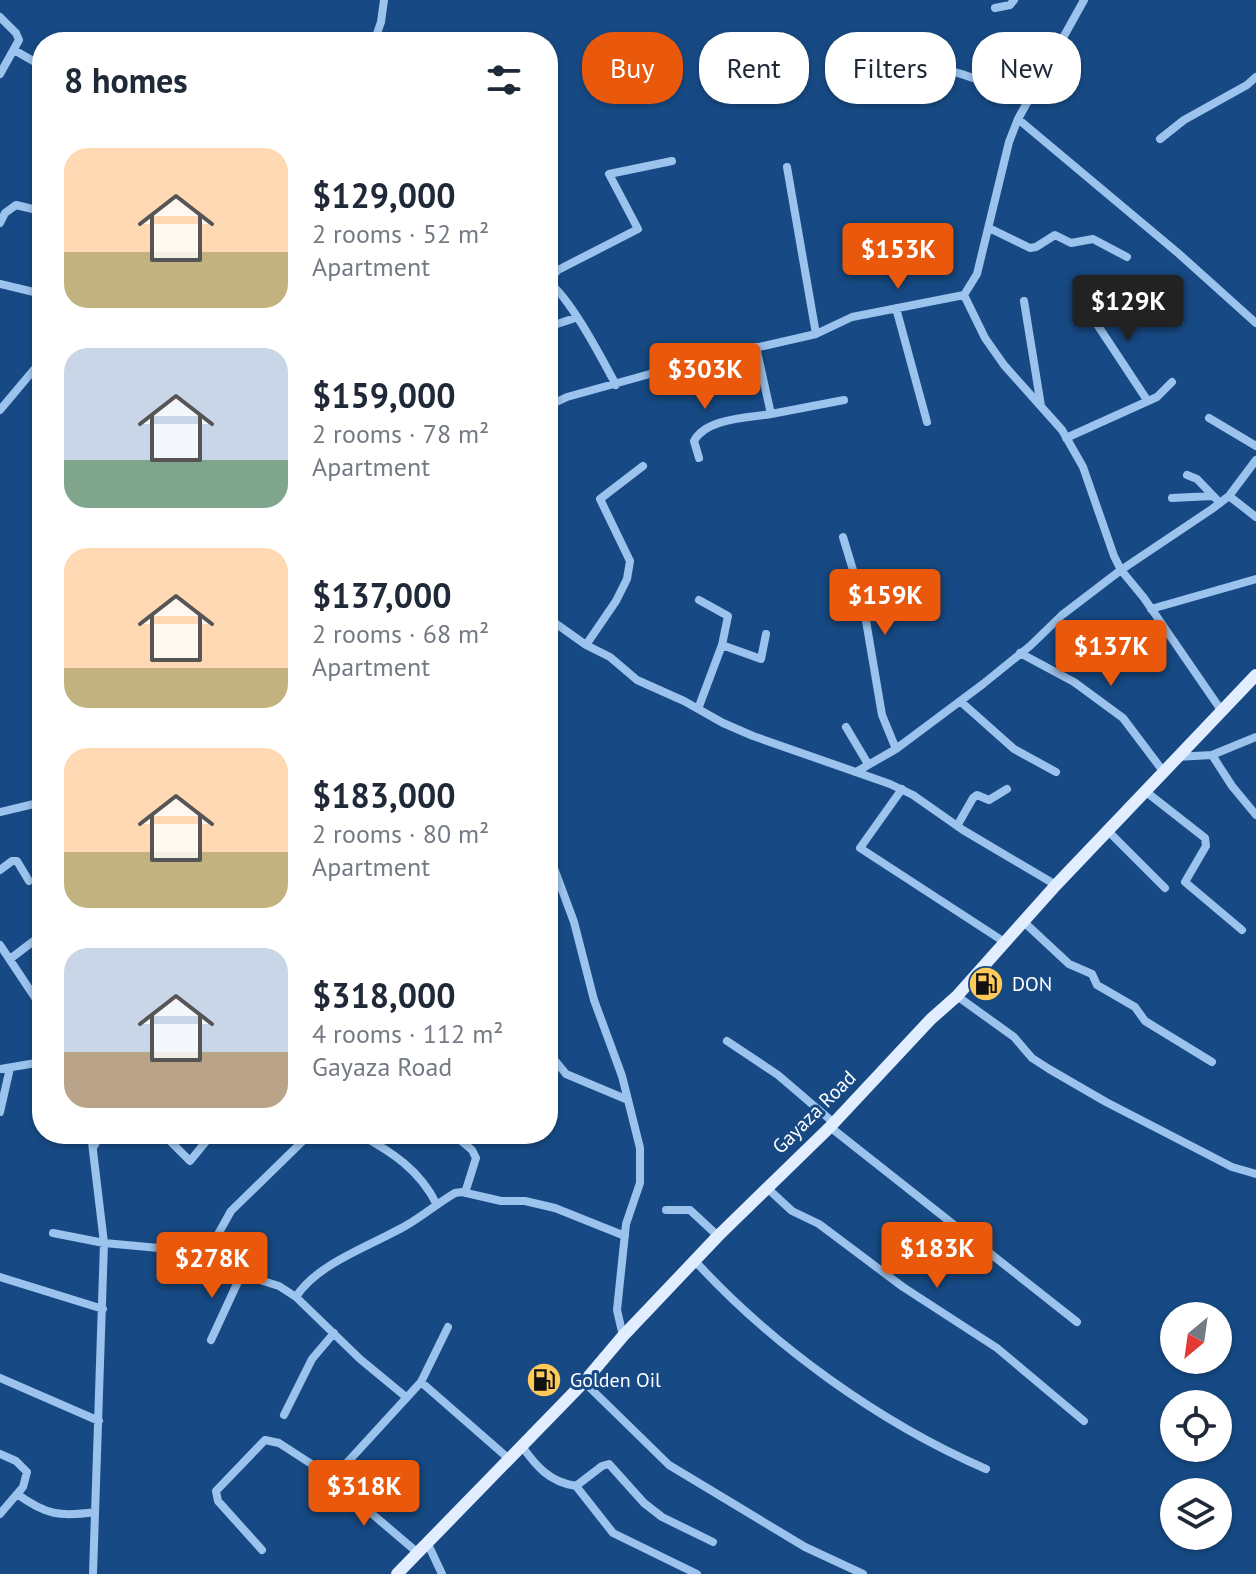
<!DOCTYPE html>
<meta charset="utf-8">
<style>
:root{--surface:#fff;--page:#f2f2f3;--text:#1f2937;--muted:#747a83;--accent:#ea580c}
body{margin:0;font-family:"PT Sans",sans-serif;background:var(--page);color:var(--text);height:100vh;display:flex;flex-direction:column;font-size:30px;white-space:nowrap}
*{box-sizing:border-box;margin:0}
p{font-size:26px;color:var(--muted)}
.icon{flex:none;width:44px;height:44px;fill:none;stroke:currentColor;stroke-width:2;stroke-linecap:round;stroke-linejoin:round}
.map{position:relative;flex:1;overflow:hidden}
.panel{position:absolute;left:32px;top:32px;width:526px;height:1112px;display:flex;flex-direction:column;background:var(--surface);border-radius:32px;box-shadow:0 2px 6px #0004}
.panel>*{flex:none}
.top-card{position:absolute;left:582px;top:32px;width:554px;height:72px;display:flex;gap:16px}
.needle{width:52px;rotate:209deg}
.controls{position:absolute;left:1160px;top:1302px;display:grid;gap:16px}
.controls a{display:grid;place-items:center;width:72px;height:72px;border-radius:50%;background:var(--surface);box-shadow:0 2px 6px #0004;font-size:40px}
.price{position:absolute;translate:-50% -68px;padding:0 18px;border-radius:8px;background:var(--accent);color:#fff;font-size:26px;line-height:52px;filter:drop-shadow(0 2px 4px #0008)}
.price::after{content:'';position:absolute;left:50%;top:48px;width:24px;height:18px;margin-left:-12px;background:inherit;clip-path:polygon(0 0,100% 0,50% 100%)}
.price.selected{background:#222;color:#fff}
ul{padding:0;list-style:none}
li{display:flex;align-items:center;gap:24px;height:200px;padding:0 32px}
li span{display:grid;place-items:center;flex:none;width:224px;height:160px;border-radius:24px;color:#555}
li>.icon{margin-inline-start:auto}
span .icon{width:96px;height:96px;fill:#fffc;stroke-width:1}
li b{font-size:34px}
h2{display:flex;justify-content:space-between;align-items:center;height:96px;padding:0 32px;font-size:34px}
.chip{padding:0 28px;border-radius:32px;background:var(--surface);box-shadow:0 2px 6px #0004;font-size:28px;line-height:72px}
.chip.selected{background:var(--accent);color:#fff}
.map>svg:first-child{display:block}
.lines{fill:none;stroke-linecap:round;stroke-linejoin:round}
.minor{stroke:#9cc3ed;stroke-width:8}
.primary{stroke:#e2eeff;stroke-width:12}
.labels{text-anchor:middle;stroke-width:6;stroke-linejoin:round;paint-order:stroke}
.poi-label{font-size:20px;fill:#fff;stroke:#174a84;text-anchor:start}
.street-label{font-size:20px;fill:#fff;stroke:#174a84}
</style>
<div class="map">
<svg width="1256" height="1574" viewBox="0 0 1256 1574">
<rect width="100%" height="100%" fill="#174a84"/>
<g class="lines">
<!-- minor -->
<path class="minor" d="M995,8L1010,5L1014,0
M0,17L16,33L19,40L0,74
M374,42L381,22L384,0
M14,50L42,66
M897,59C947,68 982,78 1028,102
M1018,119L1178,253L1256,323
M1160,139L1184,120L1247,85L1256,77
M787,167L816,334
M0,223L5,213L16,205L37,210L42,205
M989,228L1030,248L1036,247L1055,235L1071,243L1093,239L1127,257
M548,281L558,270L638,229L609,174L672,161
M548,282C570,297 602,359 616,385
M0,284L42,294
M964,295L985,338L1004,365L1062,430L1083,467L1114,556L1121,570L1144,598L1221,710
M1024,301L1041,406
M1083,303L1147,400
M896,308L927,422
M548,327L575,318
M756,347L771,414L844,400
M548,406L567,397L693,362L816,334L852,317L964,295L977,274L1009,142L1018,119L1084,0
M0,410L42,360
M1209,418L1256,446
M1066,438L1157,397L1172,382
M699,458L694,441C706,418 748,418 771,414
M1187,475L1197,479L1220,503
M1229,496L1256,517
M1172,498L1212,496
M843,537L863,603L882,715L896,749
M699,600L728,616L722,645
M1151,609L1256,579
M548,618L586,645L610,657L637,680L684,701L723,723L753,736L890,784L913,795L963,830L1056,885
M586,645L616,601L627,579L630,561L600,499L643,466
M1020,653L1074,682L1123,718L1163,771
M960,701L1014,749L1056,772
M698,709L722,645L761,659L766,634
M36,711L42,726
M846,727L868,764
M1212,755L1232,786L1256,815
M1176,757L1212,755L1256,737
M856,772L896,749L983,684L1030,646L1062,615L1121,570L1212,509L1229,496L1256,460
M902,789L860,848L1006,943
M1145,791L1205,838L1206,846L1185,882L1242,930
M0,812L42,802
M957,826L973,798L977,795L989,800L1007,789
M1108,831L1165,888
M548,852L574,922L594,1000L622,1076L640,1148V1183L626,1224L617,1310L623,1336
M0,870L12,861H17L29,881
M1025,923L1069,964L1092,974L1097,985L1135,1007L1145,1021L1212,1062
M0,945L42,1008
M10,959L35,940L42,942
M957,996L1014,1037L1032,1058L1049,1069L1106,1102L1232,1167L1256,1174
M727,1041L778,1075L834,1123
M548,1052L566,1074L628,1100
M0,1069L42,1062
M0,1112L10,1068
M830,1127L1077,1322
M91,1134L104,1243L93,1574
M163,1134L190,1161L208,1139
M359,1134C392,1152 420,1170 437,1205
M453,1134L472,1150L476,1158L465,1193
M94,1146L101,1134
M766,1187L792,1211L819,1224L903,1287L997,1348L1084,1421
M666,1210H690L718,1236
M53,1233L104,1243L159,1248L279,1286L296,1297L360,1359L406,1397
M203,1261L231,1211L310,1134
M695,1261C773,1346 880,1423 986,1469
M0,1277L103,1309
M296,1297C317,1263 373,1245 407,1225C424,1215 438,1203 455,1193L462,1192L501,1201H525L555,1208L625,1236
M211,1340L242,1273
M0,1378L99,1421
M421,1382L508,1458
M584,1382L669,1465L805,1547L863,1574
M284,1415L312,1359L334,1333
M521,1445C536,1466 549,1482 576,1486L613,1533L697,1574
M0,1454L16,1461L27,1472L23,1487L0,1514
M330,1478L418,1553
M576,1486L602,1466L609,1464L644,1503L662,1517L713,1542
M17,1494C46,1515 60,1517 95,1512
M427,1542L442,1574
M262,1550L218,1501L216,1491L265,1440L279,1443L333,1478L421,1382L448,1327"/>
<!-- primary -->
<path class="primary" d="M397,1574L584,1382L623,1336L718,1236L830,1127L931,1019L957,996L1056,885L1256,675"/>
</g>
<!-- icons -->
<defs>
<g id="fuel-disc" transform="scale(1.8)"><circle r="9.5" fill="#ffca58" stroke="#174a84"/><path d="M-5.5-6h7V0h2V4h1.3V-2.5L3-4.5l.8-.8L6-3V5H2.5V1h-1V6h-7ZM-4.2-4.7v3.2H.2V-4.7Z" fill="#111"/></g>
</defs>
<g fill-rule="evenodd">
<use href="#fuel-disc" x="986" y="984"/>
<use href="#fuel-disc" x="544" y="1380"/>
</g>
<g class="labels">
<!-- poi labels -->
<g class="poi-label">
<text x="1012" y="991">DON</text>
<text x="570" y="1387">Golden Oil</text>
</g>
<!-- street labels -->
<g class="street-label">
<text transform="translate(814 1112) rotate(-45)" y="7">Gayaza Road</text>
</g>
</g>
</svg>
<div class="controls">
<a><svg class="needle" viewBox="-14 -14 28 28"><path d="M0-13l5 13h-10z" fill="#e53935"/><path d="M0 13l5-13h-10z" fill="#747a83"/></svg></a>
<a><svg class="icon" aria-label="locate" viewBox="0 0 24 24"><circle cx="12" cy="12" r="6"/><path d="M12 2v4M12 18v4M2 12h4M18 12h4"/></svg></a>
<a><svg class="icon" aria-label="layers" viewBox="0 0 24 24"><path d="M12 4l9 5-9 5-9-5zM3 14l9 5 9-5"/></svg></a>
</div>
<b class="price" style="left:898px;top:291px">$153K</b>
<b class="price selected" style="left:1128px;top:343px">$129K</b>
<b class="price" style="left:705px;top:411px">$303K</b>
<b class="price" style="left:885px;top:637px">$159K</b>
<b class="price" style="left:1111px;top:688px">$137K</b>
<b class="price" style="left:937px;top:1290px">$183K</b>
<b class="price" style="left:212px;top:1300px">$278K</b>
<b class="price" style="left:364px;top:1528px">$318K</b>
<div class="top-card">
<a class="chip selected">Buy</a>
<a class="chip">Rent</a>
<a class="chip">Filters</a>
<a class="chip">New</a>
</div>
<section class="panel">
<h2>8 homes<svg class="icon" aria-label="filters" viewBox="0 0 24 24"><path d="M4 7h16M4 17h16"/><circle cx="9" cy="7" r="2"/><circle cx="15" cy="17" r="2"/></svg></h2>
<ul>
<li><span style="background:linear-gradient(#ffd9b3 65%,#c2b280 0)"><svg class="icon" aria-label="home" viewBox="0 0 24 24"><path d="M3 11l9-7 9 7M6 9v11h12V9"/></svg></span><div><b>$129,000</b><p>2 rooms · 52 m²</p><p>Apartment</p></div></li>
<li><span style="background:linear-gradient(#c9d6e8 70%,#7fa58c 0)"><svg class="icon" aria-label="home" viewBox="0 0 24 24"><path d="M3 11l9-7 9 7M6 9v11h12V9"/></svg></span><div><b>$159,000</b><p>2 rooms · 78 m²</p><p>Apartment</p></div></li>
<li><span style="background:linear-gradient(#ffd9b3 75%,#c2b280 0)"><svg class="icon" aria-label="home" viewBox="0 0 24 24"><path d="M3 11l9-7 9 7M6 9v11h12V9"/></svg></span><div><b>$137,000</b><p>2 rooms · 68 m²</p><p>Apartment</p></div></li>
<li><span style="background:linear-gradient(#ffd9b3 65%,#c2b280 0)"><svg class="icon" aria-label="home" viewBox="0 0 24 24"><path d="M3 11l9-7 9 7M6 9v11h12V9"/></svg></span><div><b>$183,000</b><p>2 rooms · 80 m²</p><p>Apartment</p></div></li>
<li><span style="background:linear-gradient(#c9d6e8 65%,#b9a48a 0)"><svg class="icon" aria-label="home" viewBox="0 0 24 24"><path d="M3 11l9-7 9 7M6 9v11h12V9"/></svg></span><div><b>$318,000</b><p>4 rooms · 112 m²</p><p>Gayaza Road</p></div></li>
</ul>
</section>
</div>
